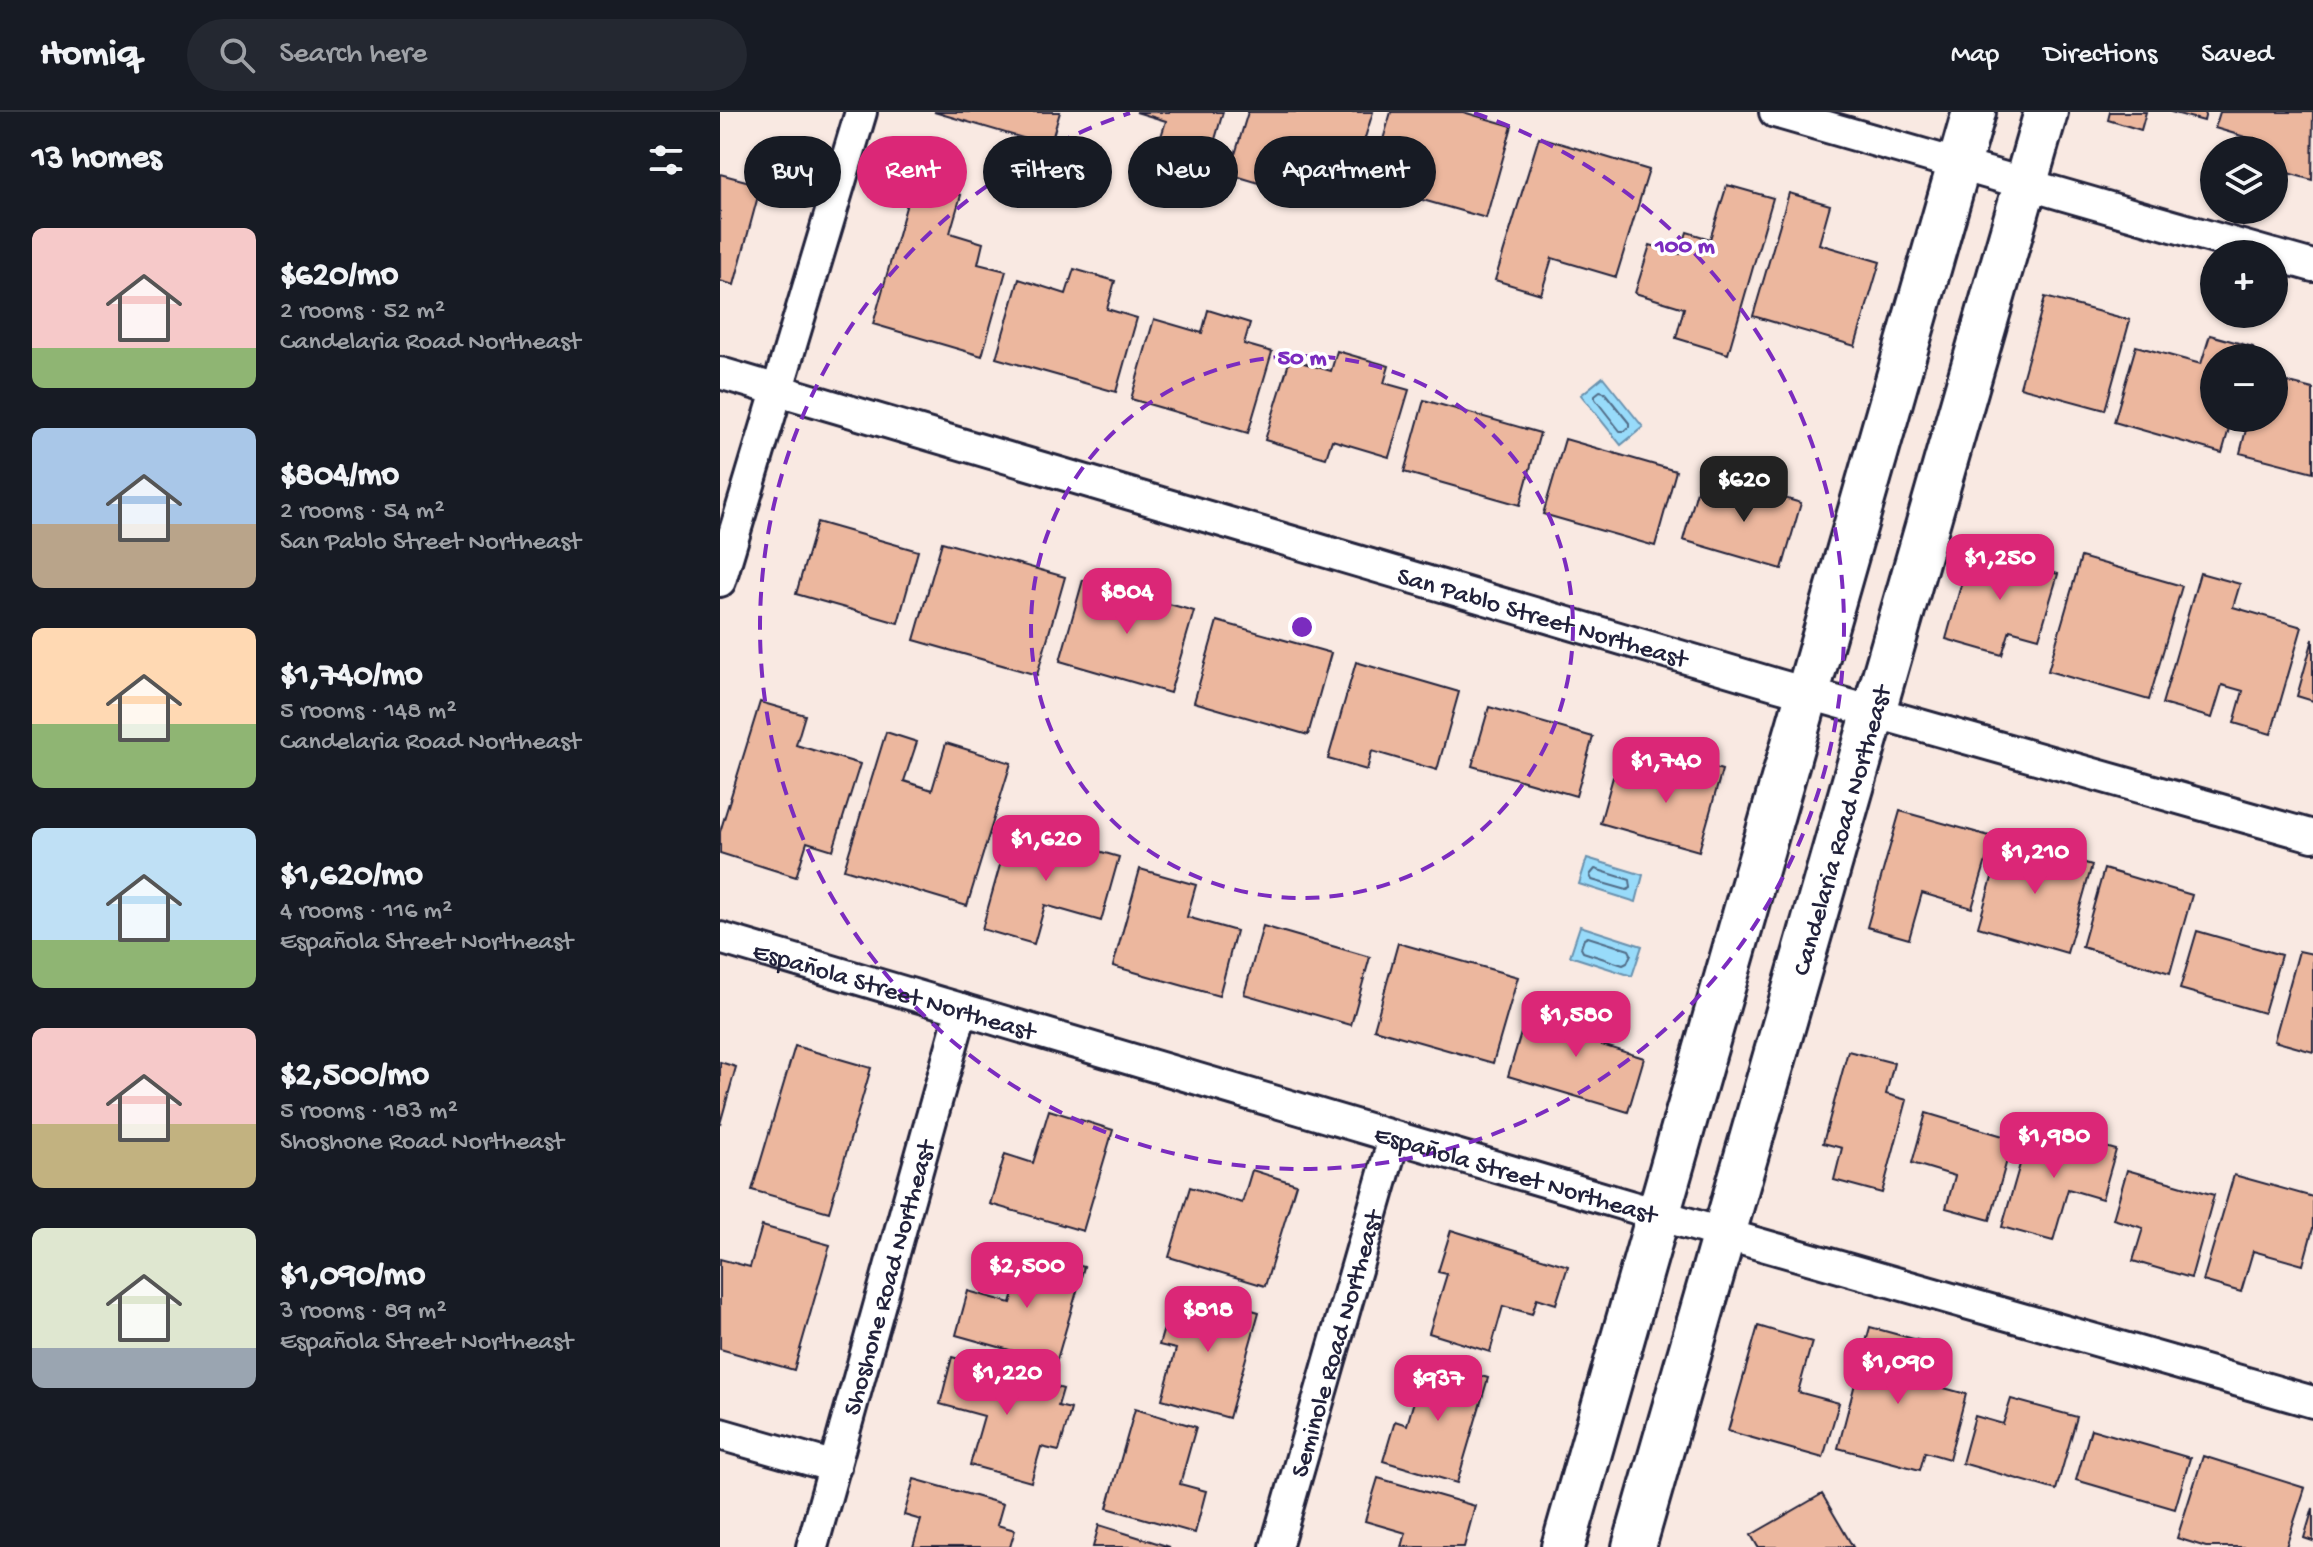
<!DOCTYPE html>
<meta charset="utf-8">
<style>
:root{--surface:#171b24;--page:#242831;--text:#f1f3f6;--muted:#9ea1a6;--line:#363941;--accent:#db2777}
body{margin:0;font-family:"Gochi Hand",sans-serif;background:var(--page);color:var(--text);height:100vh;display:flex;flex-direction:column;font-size:30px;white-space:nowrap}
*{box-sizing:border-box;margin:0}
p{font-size:26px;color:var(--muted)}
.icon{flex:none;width:44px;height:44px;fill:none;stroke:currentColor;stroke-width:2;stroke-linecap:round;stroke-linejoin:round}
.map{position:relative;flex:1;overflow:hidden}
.panel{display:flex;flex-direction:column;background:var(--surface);width:720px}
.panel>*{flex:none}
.guide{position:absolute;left:24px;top:24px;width:760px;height:72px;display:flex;gap:16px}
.controls{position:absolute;left:1480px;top:24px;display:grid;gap:16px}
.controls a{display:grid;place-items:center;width:88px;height:88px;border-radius:50%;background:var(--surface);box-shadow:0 2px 6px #0004;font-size:40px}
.price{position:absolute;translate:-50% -68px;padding:0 18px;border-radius:16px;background:var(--accent);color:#fff;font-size:26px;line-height:52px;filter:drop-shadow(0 2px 4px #0008)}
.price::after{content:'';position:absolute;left:50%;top:48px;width:24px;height:18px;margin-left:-12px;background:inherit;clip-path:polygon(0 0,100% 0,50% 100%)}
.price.active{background:#222;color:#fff}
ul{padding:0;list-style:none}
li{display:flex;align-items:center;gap:24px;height:200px;padding:0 32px}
li span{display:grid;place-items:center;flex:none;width:224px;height:160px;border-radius:12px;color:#555}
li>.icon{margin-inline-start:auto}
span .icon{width:96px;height:96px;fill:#fffc;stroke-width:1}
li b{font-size:34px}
h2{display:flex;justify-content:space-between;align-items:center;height:96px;padding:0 32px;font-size:34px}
.chip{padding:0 28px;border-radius:36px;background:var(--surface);box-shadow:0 2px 6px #0004;font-size:28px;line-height:72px}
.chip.active{background:var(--accent);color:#fff}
header{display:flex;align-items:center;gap:48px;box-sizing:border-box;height:112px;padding:0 40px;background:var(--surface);border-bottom:2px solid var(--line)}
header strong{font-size:38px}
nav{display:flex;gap:44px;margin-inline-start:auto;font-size:28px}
.search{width:560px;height:72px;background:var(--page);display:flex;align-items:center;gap:20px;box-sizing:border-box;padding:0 28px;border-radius:44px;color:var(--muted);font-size:30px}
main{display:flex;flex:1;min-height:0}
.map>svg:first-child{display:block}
.water{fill:#98dbfa;stroke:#6991ae;stroke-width:2}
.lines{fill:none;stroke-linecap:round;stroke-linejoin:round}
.shore{stroke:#516c87;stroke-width:2}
.building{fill:#ecb79e;stroke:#22223b;stroke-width:2}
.minor-casing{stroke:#22223b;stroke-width:36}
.secondary-casing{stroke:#22223b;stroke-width:48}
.minor{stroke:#fff;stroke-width:30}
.secondary{stroke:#fff;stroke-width:42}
.ring{fill:none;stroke:#7b2cbf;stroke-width:4;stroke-dasharray:14 10}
.labels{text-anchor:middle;stroke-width:7;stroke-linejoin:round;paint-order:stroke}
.street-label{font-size:26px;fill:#22223b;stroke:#fff}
.centre{fill:#7b2cbf;stroke:#fff;stroke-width:4}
.ring-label{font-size:24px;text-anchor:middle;font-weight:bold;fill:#7b2cbf;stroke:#fff;stroke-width:7;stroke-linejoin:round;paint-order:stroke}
</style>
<header>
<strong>Homiq</strong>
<div class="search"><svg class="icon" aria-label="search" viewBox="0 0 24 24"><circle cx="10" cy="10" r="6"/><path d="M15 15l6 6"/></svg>Search here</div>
<nav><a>Map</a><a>Directions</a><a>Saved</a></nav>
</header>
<main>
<section class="panel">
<h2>13 homes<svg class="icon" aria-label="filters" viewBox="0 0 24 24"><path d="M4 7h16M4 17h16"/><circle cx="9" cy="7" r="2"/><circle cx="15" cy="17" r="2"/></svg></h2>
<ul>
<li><span style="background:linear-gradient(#f6c9c9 75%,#8fb573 0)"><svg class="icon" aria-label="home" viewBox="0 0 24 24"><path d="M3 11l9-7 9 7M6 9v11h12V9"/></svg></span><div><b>$620/mo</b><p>2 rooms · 52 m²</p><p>Candelaria Road Northeast</p></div></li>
<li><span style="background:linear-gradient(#a9c7e8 60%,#b9a48a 0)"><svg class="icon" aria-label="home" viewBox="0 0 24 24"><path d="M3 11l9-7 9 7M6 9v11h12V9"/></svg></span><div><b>$804/mo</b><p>2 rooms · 54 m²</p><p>San Pablo Street Northeast</p></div></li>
<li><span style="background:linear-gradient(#ffd9b3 60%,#8fb573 0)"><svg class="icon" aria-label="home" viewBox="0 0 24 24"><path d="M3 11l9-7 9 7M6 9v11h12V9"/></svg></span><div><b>$1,740/mo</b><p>5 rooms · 148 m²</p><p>Candelaria Road Northeast</p></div></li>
<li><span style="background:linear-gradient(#bfe0f5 70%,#8fb573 0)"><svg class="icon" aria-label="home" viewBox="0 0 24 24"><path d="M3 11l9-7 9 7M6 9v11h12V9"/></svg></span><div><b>$1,620/mo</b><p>4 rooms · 116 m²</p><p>Española Street Northeast</p></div></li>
<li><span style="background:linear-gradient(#f6c9c9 60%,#c2b280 0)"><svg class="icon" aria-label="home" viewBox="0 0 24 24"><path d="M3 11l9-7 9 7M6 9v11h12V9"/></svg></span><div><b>$2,500/mo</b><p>5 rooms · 183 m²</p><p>Shoshone Road Northeast</p></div></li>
<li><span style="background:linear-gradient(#dfe7d0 75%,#9aa5b1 0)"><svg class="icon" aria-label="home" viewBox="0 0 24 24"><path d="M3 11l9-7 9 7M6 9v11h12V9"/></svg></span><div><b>$1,090/mo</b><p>3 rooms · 89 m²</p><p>Española Street Northeast</p></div></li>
</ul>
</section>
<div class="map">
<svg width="1593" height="1435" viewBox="0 0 1593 1435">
<rect width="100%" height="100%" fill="#f9e9e2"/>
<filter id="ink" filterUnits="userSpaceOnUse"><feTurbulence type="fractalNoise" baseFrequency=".0125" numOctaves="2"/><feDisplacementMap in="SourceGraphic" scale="16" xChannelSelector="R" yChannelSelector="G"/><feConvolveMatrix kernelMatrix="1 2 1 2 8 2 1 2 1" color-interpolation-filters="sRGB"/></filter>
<g filter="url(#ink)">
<!-- water -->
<path class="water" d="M883,265L923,315L901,333L861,283Z
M867,746L923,763L916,790L859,772Z
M860,814L922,834L912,864L850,844Z"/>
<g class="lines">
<!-- shore -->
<path class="shore" d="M880,279L884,280L909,311V315L905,319H900L875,287V283Z
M875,757L910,768L911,776L907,778L872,768L870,763Z
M868,825L909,838L911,842L907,851L903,853L863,840L861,836L864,827Z"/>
</g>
<!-- building -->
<path class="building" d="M214,0H340L330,34Z
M416,0H503L489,48L438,34L446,9Z
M528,0H653L630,74L593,62L586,85L509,62Z
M671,0H743L792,14L766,106L650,73Z
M1390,0H1426L1421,18L1388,8Z
M1451,0H1486L1484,9Z
M1500,0H1593L1592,68L1554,57V38H1540L1542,30L1495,16Z
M819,25L929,58L896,165L832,146L821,182L775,168Z
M0,62L41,73L14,173L0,169Z
M193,70L241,83L230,121L263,131L258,152L286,159L262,244L153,212Z
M1007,73L1053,86L1008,242L956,226L964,196L915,181L930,133L960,142L967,120L990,127Z
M1069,81L1110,93L1099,132L1160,150L1135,234L1033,204Z
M354,157L395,169L387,197L417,206L396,280L276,246L299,167L346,182Z
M1325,185L1410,208L1385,298L1300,275Z
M488,198L530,211L524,232L552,240L528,321L411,287L434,207L482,221Z
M1490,223L1533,235L1530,246H1494V306H1512L1502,341L1394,310L1416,234L1481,252Z
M617,239L669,254L664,271L689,278L669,345L612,328L606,346L545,328L570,247L611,259Z
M1554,267L1593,277V360L1520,341L1529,306H1554Z
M704,288L820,321L800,393L684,360Z
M845,327L956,359L935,434L823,402Z
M1013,371L1081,391L1062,457L963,428L977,379L1008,388Z
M97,410L198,439L178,511L76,482Z
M222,430L345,465L317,563L194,528Z
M1251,437L1338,462L1319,526L1290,518L1282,543L1226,527Z
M1361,445L1462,474L1429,588L1328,559Z
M1480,461L1520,472L1513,495L1582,515L1551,622L1514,611L1523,579L1502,573L1492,606L1442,592Z
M363,468L474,499L450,581L340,549Z
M497,509L611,541L588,623L474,590Z
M1593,527V589L1577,584Z
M636,550L739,580L717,658L652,639L647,658L608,647Z
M40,590L85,603L76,633L140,652L113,738L87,730L76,765L0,741V720Z
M769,595L873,625L856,684L752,654Z
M166,620L197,630L184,669L212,678L226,631L291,651L247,794L124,757Z
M952,643L1002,658L979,739L880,711L893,665L942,679Z
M1180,699L1273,725L1252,796L1202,781L1189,827L1147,815Z
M291,714L399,745L381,809L325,793L314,832L262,817Z
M1283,727L1372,753L1347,841L1258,815Z
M420,757L476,773L467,805L516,819L499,884L393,854Z
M1384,757L1472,783L1450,861L1362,835Z
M543,814L650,845L631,913L524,882Z
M1477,819L1561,843L1544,901L1460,877Z
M678,831L798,865L773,951L654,917Z
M1579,839L1593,842V940L1554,929Z
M852,892L890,904L882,933L924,946L908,1000L788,964L807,901L846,913Z
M75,934L151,956L109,1100L32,1078Z
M1128,939L1174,951L1166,982L1187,988L1162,1081L1114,1068L1122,1036L1103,1031Z
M0,950L16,955L0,1012Z
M329,998L393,1018L363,1119L270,1092L285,1042L313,1051Z
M1206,1001L1293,1027L1270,1108L1226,1096L1235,1064L1192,1051Z
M1311,1014L1396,1038L1382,1087L1348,1077L1333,1129L1282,1115Z
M532,1058L576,1072L545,1174L449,1145L470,1075L522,1091Z
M1407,1058L1494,1083L1471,1166L1413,1149L1423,1116L1393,1107Z
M1514,1063L1593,1085V1116L1583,1153L1533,1139L1521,1180L1483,1169Z
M42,1114L110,1133L74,1258L0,1237V1147L30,1155Z
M731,1118L848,1154L836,1192L817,1186L812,1202L783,1194L770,1240L709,1221L727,1162L718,1160Z
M306,1139L364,1155L336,1251L236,1223L248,1179L291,1191Z
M475,1182L539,1200L509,1306L442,1287L456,1237L439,1233L450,1196L470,1201Z
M1038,1214L1092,1230L1078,1280L1119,1291L1103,1346L1008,1319Z
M1150,1215L1201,1229L1191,1267L1246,1282L1229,1347L1205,1340L1200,1358L1118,1336Z
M232,1245L343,1277L338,1294L351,1297L339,1339L321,1335L311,1370L250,1353L264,1304L220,1292Z
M706,1248L768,1266L737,1371L663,1349L675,1309L687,1313Z
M1291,1287L1357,1305L1336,1378L1242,1351L1255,1304L1283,1312Z
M415,1297L476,1315L460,1372L486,1379L475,1421L387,1396Z
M1371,1317L1470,1346L1455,1397L1356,1368Z
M1483,1344L1585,1376L1566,1435H1486L1457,1426Z
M658,1366L755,1394L744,1435H682L686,1421L645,1409Z
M194,1367L283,1392L277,1413L295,1418L290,1435H193L201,1408L184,1403Z
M1102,1382L1133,1435H1038L1031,1423Z
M1593,1396V1429L1584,1426Z
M379,1413L450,1435H373Z"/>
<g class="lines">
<!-- minor casing -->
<g class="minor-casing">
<g id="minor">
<path d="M1055,0L1550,142"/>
<path d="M1554,143L1593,154"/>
<path id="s1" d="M0,261L1058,573L1593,724"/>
<path d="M0,469L141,0"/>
<path id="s2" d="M0,826L1004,1122L1593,1290"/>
<path d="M0,1322L115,1355"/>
<path id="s3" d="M92,1435L242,897"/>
<path id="s4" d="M556,1435L674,1026"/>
</g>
</g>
<!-- secondary casing -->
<g class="secondary-casing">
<g id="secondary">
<path d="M843,1435L1254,0"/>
<path id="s5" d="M914,1435L1326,0"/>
</g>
</g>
<!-- minor -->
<use href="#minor" class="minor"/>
<!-- secondary -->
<use href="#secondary" class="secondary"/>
</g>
</g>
<!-- distance rings -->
<g class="ring">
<circle cx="582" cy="515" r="271"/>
<path d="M754 1A542 542 0 1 1 410 1"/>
</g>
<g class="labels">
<!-- street labels -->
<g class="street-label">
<text dy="9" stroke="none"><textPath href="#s1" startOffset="858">San Pablo Street Northeast</textPath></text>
<text dy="9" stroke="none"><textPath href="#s5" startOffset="746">Candelaria Road Northeast</textPath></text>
<text dy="9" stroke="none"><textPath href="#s2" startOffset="182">Española Street Northeast</textPath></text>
<text dy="9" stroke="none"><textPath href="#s2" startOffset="830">Española Street Northeast</textPath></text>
<text dy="9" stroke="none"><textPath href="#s3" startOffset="280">Shoshone Road Northeast</textPath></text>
<text dy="9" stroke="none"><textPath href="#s4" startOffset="212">Seminole Road Northeast</textPath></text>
</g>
</g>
<circle cx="582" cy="515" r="12" class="centre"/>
<g class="ring-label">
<text x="965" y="140">100 m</text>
<text x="582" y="252">50 m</text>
</g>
</svg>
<div class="controls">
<a><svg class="icon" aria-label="layers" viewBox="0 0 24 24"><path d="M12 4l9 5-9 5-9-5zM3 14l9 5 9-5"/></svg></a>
<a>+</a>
<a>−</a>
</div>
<b class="price active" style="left:1024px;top:412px">$620</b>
<b class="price" style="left:1280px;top:490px">$1,250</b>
<b class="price" style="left:407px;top:524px">$804</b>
<b class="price" style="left:946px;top:693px">$1,740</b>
<b class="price" style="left:326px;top:771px">$1,620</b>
<b class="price" style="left:1315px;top:784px">$1,210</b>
<b class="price" style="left:856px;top:947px">$1,580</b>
<b class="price" style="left:1334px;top:1068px">$1,980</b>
<b class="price" style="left:307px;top:1198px">$2,500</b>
<b class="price" style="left:488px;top:1242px">$818</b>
<b class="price" style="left:1178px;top:1294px">$1,090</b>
<b class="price" style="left:287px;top:1305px">$1,220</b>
<b class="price" style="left:718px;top:1311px">$937</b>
<div class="guide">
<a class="chip">Buy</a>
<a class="chip active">Rent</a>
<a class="chip">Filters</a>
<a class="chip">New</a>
<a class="chip">Apartment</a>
</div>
</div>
</main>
